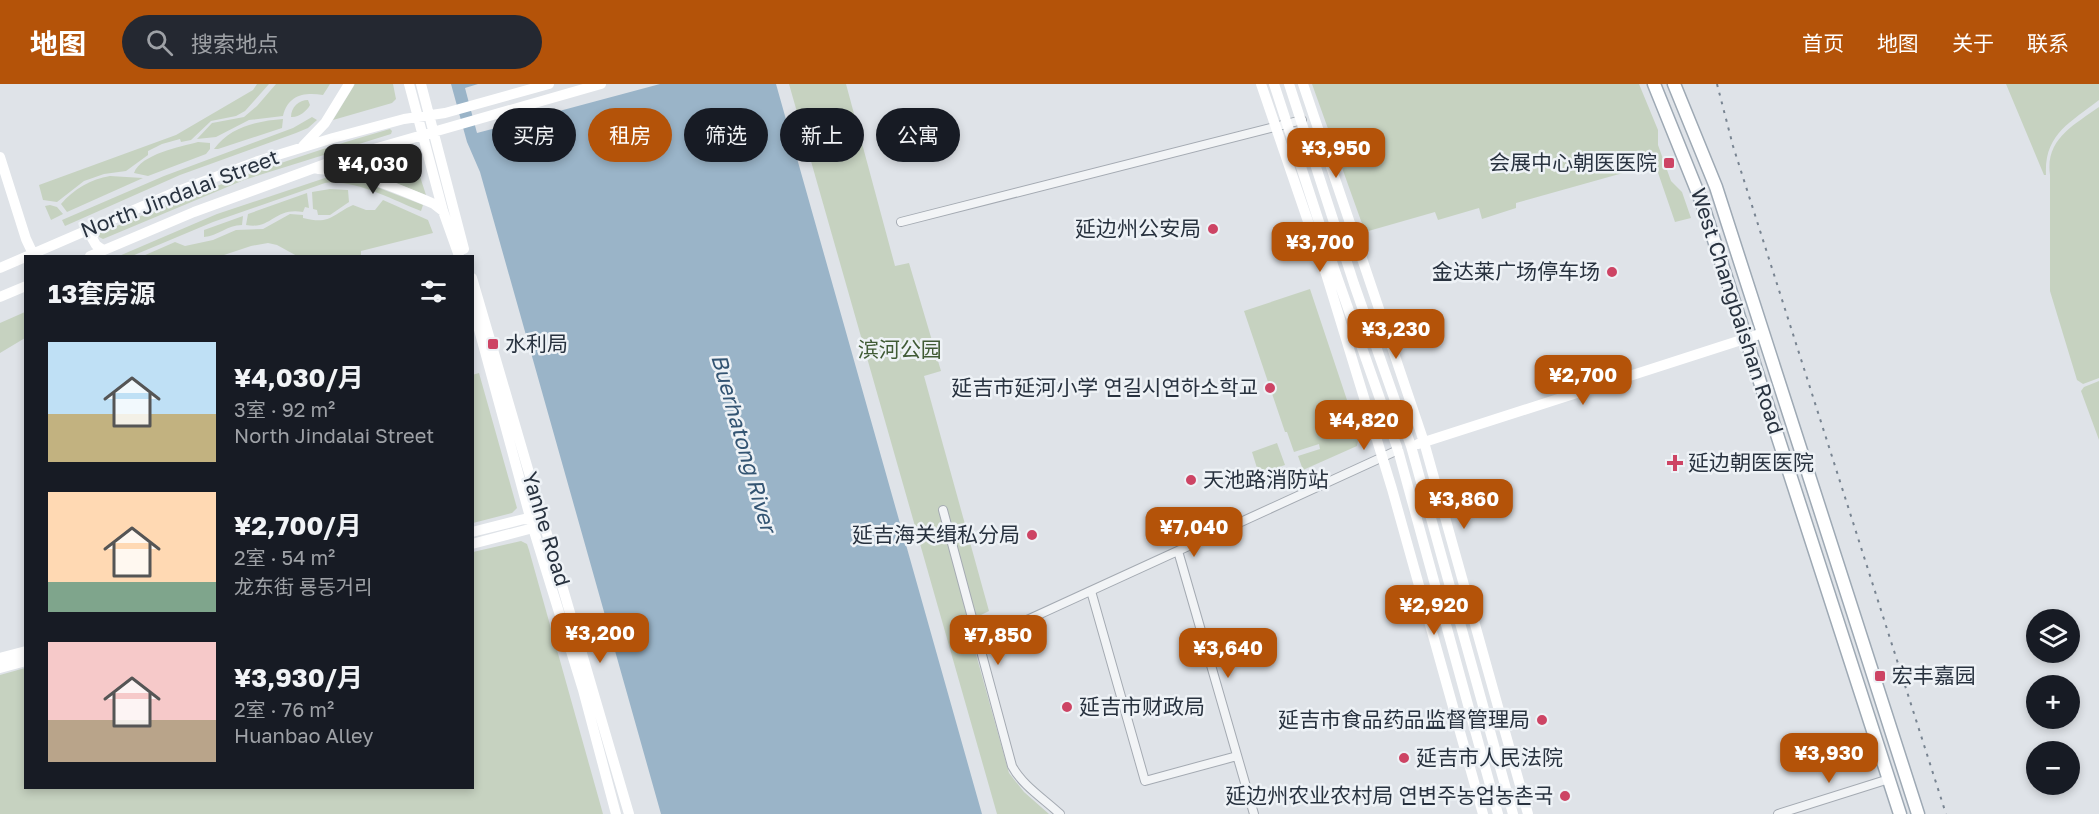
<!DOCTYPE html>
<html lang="zh">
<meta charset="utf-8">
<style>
:root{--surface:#171b24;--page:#242831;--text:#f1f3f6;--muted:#9ea1a6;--accent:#b45309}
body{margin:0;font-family:"Golos Text","Noto Sans SC","Noto Sans KR",sans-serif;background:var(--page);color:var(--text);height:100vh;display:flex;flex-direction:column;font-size:22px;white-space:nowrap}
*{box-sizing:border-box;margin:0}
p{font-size:20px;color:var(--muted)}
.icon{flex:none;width:33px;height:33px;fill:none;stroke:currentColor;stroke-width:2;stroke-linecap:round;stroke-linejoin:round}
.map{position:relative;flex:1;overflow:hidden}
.details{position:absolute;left:24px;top:171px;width:450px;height:534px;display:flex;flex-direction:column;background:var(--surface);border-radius:0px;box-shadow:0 3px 9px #0003}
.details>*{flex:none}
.top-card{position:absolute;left:492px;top:24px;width:570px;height:54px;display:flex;gap:12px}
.fabs{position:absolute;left:2026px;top:525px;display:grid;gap:12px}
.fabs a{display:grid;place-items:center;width:54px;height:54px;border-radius:50%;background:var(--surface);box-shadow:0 3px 9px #0003;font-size:30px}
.price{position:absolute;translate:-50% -51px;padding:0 14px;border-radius:12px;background:var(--accent);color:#fff;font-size:20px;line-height:39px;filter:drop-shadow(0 2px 3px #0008)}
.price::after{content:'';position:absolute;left:50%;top:36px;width:18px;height:14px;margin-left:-9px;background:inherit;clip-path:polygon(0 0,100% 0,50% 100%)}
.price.on{background:#222;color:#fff}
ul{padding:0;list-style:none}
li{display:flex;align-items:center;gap:18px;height:150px;padding:0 24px}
li span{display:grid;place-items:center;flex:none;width:168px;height:120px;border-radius:0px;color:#555}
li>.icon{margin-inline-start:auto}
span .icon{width:72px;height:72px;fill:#fffc;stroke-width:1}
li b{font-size:26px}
h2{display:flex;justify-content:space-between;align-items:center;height:72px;padding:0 24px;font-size:26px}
.pill{padding:0 21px;border-radius:27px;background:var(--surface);box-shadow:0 3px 9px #0003;font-size:21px;line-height:54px}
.pill.on{background:var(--accent);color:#fff}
header{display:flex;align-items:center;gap:36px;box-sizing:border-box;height:84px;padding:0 30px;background:var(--accent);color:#fff}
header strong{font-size:28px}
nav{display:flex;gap:33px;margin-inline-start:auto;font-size:21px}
.search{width:420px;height:54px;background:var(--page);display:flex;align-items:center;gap:15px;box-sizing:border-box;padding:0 21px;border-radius:33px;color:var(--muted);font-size:22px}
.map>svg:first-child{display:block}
.green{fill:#c6d2c0}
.water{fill:#9ab4c8}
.pier{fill:#dfe3e8}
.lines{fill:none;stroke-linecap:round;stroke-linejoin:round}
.street-casing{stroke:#a4aab2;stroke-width:10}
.primary-casing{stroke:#9ea9b4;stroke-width:15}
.street{stroke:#f2f4f6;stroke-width:8}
.secondary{stroke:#fff;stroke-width:10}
.primary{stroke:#fff;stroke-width:12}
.rail{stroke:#788491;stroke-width:2;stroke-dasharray:3 6;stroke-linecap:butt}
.poi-dot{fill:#cd4464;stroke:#eef2f6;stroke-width:2}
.labels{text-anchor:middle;stroke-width:5;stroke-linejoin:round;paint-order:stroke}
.poi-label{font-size:21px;fill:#28323f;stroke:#eef2f6;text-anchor:end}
.street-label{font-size:21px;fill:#28323f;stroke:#eef2f6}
.park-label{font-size:21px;fill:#405b35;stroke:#eef2f6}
.water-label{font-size:22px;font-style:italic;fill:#335472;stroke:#eef2f6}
</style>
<header>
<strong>地图</strong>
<div class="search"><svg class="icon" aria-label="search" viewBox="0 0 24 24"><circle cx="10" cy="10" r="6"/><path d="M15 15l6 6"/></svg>搜索地点</div>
<nav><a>首页</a><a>地图</a><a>关于</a><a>联系</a></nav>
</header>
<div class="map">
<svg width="2099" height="730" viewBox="0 0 2099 730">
<rect width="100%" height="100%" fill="#dfe3e8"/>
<!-- green -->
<path class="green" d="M257,0H269L245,27L236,32L211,37L191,56L181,58L180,55L162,60L148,67V71L126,87L104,90L84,97L57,118L43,116L39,101L176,51L253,6Z
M276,0H330L323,11C304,8 288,11 283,32L249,36L216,53L197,55L212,39L244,33L257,22Z
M355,0H393L396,15L392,19L333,36Z
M789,0H846L895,182L909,179L941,287L924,292L989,527L967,538L1009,689L1024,708L1049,730H997Z
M1312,0H1639L1658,46V61L1671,97L1682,108L1691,134L1675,138L1655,80L1516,119V124L1482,135L1479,124L1438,136L1435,128L1365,148Z
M2006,0H2099V16C2070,39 2044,50 2046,91H2044Z
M308,16L310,21C307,27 298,34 291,33C291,23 299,16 308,16Z
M2099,23V294L2083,300L2077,296L2050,207V91C2045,55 2074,41 2099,23Z
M312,33L317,36L308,44L296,49L180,91L65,142L62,136L164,92L293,44Z
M283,35L282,44L218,65H214C230,43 257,37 283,35Z
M390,45L392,47L391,50L244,96L103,155L99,153L100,149C195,108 291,73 390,45Z
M198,58L210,59V65L206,70L148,92L134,89C141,70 180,63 198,58Z
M406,71H412L414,74L426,111L360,85Z
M334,91L356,95L423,121L421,127C393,116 355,95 325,99L213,138L132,172H119L217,130Z
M110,92L143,94L67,128L61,120C74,105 91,95 110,92Z
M330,105L348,106L349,118L330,131H318L317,126L313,125L312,108Z
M307,109L309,124L305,123L303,128C274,123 272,146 246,141L248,130Z
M383,116L428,136L433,149L361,167V172H297L277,161L268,159L251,162L221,172H143L175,158L185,162L213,156L236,146L263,145L290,130L303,131V134C331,141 331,131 353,121L366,126H375Z
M50,121L57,123L63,130L51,136L45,122Z
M243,132L242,141C227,141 218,152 204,153V146Z
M1310,205L1359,352L1357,362L1303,386L1298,372L1320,365L1319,360L1294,368L1287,348H1285L1244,227Z
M25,228V254L0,269V239Z
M479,289L517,424L512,429L473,439L472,291Z
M2099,297V356L2081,307L2084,303Z
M1277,359L1285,381L1279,383L1283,396L1257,407L1256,403L1262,400L1252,368Z
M521,457L527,460L529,466L603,730H0V591L25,584L26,704H472L473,468Z"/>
<!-- water -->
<path class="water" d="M451,0H776L982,730H661L480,88L467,58Z"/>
<!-- pier -->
<path class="pier" d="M478,0H660L477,49L465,4Z"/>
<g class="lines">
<!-- street casing -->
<g class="street-casing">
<path id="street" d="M901,138L1302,36
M943,426L1012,682C1022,701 1044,715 1060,730
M1178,467L1254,730
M1091,507L1145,697L1237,672
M979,558L1398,366
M1778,730L1889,695"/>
</g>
<!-- primary casing -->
<g class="primary-casing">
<path id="primary" d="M1654,0L1702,119L1900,730
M1674,0L1716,103L1918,730"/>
</g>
<!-- street -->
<use href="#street" class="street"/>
<!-- secondary -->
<path class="secondary" d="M409,0L443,127L459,172
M421,0L464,165
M1261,0L1327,193L1392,405L1483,730
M1274,0L1336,190L1398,366L1498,730
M1289,0L1354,200L1411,362L1513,730
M1303,0L1424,358L1528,730
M303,62L325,39L349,0
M0,73L26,155L34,172
M318,85C359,87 396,104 434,120L443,127
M97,142L92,154L96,161L103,166
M90,172L194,128L339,75L601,0
M0,184L173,109L258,77L333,54L404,35L445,29L549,0
M472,194L629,730
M0,213L26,202
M472,220L533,444L583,606L616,730
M1418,360L1763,249
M472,448L524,435L535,436
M472,460L533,444L539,441
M0,574L26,567
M0,584L26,577"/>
<!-- primary -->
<use href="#primary" class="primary"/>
<!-- rail -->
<path class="rail" d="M1717,0L1733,62L1946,730"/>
</g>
<!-- markers -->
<g class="poi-dot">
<rect x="1663" y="73" width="12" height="12" rx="3"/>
<circle cx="1213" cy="145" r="6"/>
<circle cx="1612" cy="188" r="6"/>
<rect x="487" y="254" width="12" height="12" rx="3"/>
<circle cx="1270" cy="304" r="6"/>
<path d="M1672 370h6v6h6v6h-6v6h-6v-6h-6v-6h6z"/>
<circle cx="1191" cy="396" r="6"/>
<circle cx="1032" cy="451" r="6"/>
<rect x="1874" y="586" width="12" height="12" rx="3"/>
<circle cx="1067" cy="623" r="6"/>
<circle cx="1542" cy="636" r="6"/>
<circle cx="1404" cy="674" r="6"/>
<circle cx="1565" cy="712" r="6"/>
</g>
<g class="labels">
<!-- poi labels -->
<g class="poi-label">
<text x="1657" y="86">会展中心朝医医院</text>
<text x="1201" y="152">延边州公安局</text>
<text x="1600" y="195">金达莱广场停车场</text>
<text x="505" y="267" text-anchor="start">水利局</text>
<text x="1258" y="311">延吉市延河小学 연길시연하소학교</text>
<text x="1688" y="386" text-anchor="start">延边朝医医院</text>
<text x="1203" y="403" text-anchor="start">天池路消防站</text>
<text x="1020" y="458">延吉海关缉私分局</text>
<text x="1892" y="599" text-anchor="start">宏丰嘉园</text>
<text x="1079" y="630" text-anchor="start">延吉市财政局</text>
<text x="1530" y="643">延吉市食品药品监督管理局</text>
<text x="1416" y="681" text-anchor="start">延吉市人民法院</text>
<text x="1553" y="719">延边州农业农村局 연변주농업농촌국</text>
</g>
<!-- street labels -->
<g class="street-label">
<text transform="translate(180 110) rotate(-21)" y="7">North Jindalai Street</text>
<text transform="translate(1737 227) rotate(72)" y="7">West Changbaishan Road</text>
<text transform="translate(546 445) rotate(73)" y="7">Yanhe Road</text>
</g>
<!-- park labels -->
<g class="park-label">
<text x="900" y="273">滨河公园</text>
</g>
<!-- water labels -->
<g class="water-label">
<text transform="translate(744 359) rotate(74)" y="8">Buerhatong River</text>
</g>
</g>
</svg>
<div class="fabs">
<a><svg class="icon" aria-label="layers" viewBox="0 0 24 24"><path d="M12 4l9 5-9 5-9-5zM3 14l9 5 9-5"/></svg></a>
<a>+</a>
<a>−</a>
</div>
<b class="price" style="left:1336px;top:95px">¥3,950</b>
<b class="price on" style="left:373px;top:111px">¥4,030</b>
<b class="price" style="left:1320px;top:189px">¥3,700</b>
<b class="price" style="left:1396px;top:276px">¥3,230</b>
<b class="price" style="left:1583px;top:322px">¥2,700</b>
<b class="price" style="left:1364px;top:367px">¥4,820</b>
<b class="price" style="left:1464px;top:446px">¥3,860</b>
<b class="price" style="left:1194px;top:474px">¥7,040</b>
<b class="price" style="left:1434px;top:552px">¥2,920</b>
<b class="price" style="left:600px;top:580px">¥3,200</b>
<b class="price" style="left:998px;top:582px">¥7,850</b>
<b class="price" style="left:1228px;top:595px">¥3,640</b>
<b class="price" style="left:1829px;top:700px">¥3,930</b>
<div class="top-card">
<a class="pill">买房</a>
<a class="pill on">租房</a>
<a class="pill">筛选</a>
<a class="pill">新上</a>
<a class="pill">公寓</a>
</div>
<section class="details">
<h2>13套房源<svg class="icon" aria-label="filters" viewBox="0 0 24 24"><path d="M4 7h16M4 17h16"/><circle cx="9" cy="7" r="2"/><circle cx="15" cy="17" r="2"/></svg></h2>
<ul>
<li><span style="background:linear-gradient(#bfe0f5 60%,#c2b280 0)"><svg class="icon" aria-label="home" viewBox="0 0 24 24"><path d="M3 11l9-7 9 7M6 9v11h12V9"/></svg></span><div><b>¥4,030/月</b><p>3室 · 92 m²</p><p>North Jindalai Street</p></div></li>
<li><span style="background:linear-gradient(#ffd9b3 75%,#7fa58c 0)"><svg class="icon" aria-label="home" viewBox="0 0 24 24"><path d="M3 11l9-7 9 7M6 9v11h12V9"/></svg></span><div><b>¥2,700/月</b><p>2室 · 54 m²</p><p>龙东街 룡동거리</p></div></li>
<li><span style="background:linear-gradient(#f6c9c9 65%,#b9a48a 0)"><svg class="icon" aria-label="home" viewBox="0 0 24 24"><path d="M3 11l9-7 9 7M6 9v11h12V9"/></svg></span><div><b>¥3,930/月</b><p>2室 · 76 m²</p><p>Huanbao Alley</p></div></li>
</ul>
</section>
</div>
